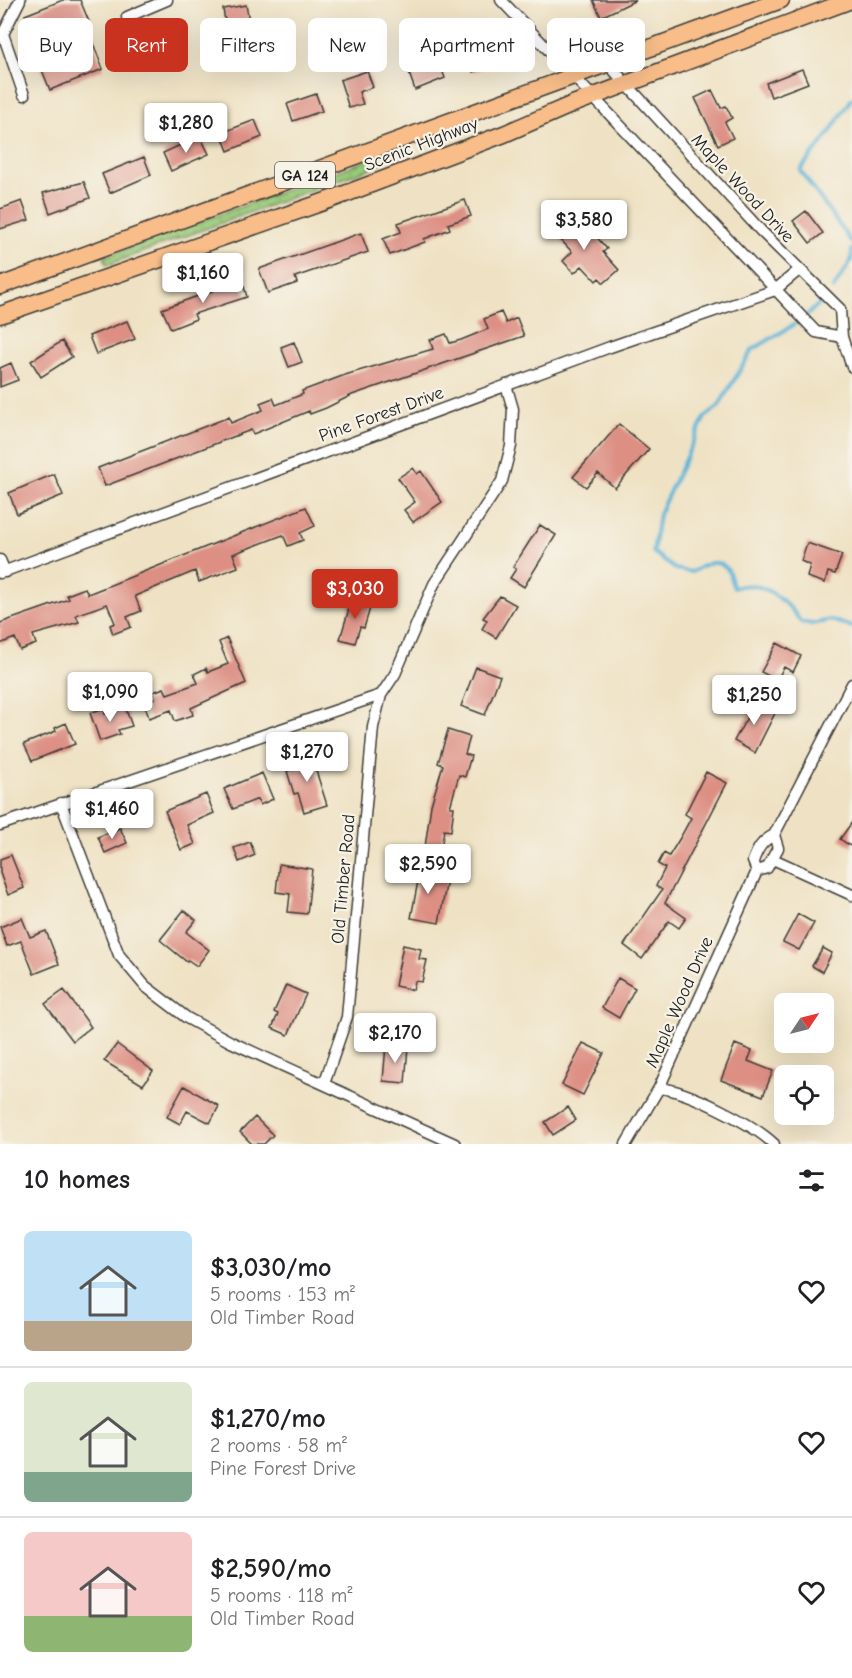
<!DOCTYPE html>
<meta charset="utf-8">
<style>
:root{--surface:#fff;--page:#f6f6f6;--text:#202124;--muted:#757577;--line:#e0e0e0;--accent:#c8321e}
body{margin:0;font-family:"Comic Neue",sans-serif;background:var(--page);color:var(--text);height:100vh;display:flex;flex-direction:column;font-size:22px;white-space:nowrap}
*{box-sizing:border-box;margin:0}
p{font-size:20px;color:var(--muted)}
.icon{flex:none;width:33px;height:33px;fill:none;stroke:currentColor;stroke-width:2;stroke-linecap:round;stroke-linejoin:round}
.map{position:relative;height:1144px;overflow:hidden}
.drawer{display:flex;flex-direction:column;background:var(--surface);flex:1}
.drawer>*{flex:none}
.hud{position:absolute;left:18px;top:18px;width:816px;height:54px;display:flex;gap:12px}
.needle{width:39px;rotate:55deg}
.controls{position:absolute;left:774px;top:993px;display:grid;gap:12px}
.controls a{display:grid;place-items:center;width:60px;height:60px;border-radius:9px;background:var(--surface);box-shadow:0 6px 24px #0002;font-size:30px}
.price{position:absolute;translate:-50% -51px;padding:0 14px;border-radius:6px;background:#fff;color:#222;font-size:20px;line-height:39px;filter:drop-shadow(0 2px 3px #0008)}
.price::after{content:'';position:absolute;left:50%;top:36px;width:18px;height:14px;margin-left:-9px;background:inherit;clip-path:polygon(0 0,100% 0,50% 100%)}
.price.selected{background:var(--accent);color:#fff}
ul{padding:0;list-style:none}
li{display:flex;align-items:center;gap:18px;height:150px;padding:0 24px}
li+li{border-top:2px solid var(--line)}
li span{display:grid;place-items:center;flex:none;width:168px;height:120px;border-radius:9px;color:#555}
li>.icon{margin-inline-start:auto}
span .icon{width:72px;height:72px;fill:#fffc;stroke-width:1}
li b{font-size:26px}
h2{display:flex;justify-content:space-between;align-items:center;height:72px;padding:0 24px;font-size:26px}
.tag{padding:0 21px;border-radius:9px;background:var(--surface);box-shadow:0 6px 24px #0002;font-size:21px;line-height:54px}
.tag.selected{background:var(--accent);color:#fff}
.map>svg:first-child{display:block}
.green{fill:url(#green-dots);stroke:#5a724a;stroke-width:1.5}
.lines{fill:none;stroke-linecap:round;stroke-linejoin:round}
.stream{stroke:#5ab3d7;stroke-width:4}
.building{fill:#dd8f84}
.minor-casing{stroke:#3c3a35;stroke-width:13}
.trunk-casing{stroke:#3c3a35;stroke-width:19}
.minor{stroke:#fff;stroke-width:10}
.trunk{stroke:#f8bd89;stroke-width:16}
.labels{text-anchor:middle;stroke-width:4.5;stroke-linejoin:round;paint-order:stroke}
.shield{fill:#f7f3e8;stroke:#5e5c59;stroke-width:1.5}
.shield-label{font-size:16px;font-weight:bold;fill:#1c1c1c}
.street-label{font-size:18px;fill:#1c1c1c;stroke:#f7f3e8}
</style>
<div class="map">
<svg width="852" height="1144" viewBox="0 0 852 1144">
<defs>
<pattern id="green-dots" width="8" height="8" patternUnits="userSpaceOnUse" patternTransform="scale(1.5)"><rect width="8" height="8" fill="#98c978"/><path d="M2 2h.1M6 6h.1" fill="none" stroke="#82ac67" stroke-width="1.8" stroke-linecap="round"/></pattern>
</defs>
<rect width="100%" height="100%" fill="#f7f3e8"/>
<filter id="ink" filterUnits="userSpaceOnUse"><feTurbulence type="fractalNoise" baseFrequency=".0167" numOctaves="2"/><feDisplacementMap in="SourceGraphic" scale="12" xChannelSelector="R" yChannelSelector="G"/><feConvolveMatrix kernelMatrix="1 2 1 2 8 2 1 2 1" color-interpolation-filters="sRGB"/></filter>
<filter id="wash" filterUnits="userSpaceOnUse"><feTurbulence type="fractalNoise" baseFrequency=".008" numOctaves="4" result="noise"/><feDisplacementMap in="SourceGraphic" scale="24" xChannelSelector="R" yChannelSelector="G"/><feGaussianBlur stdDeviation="1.35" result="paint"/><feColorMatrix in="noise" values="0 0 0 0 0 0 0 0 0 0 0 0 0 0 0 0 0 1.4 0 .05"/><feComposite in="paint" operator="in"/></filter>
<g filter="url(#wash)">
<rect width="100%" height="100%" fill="#efe2c4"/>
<!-- green -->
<path class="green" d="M378,156L381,163L377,166L107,265L104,257Z"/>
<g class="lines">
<!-- stream -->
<path class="stream" d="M852,98L826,138L800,170L852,243
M833,289L851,261L852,249
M807,315L821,302
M795,324L752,350L718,407L705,417L659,514L653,552L675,569L692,572C702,566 717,556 727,569C731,574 731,583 734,588C761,577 787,601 801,622L811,624L831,620L852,627"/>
</g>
<g id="blocks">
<!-- building -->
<path class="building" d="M63,0H80L90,24L37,45L25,15Z
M593,0H636L601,17Z
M246,5L253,41L229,45L223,9Z
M507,37L514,54L473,72L466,54Z
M93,43L103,69L50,90L40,65Z
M439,62L445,78L415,90L409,73Z
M802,69L808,83L771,97L766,83Z
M367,71L373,87L359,92L363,104L349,108L340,80Z
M712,90L721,108L726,106L732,118L725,122L733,138L718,145L695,98Z
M316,94L322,111L293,121L287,104Z
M255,120L262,137L228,151L221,133Z
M200,136L209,154L171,171L163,153Z
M144,157L151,175L110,193L102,174Z
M84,182L90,198L50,213L43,193Z
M465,200L471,216L448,224L450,229L424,239L425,242L390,255L383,239L401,232L398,223Z
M22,201L29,220L0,229V209Z
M806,211L823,233L810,243L793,221Z
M565,214L588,239L594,234L607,249L603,252L619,270L604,283L599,278L596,281L582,266L574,273L563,261L572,252L550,228Z
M361,233L368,252L295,277L297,283L268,293L259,269Z
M242,280L247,297L194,314L196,319L171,329L162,309Z
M501,312L506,323L517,318L524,336L352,395L326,408L310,414L309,411L253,434L251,430L105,486L98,468L229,417L231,423L263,410L260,403L273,398L276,405L303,394L302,391L345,375L433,349L430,340L446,334L450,343L461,340L488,329L484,319Z
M127,321L135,339L96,354L89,336Z
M62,341L72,357L41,377L31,361Z
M294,342L302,362L289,367L281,347Z
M11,363L18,380L0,387V368Z
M619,424L649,449L615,488L598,473L586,487L573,477Z
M413,468L417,474L421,471L442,502L413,522L404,510L415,502L398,478Z
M54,474L63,495L17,514L9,493Z
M306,507L315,526L300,533L303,540L288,546L283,535L233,554L238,567L199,582L195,571L135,596L141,611L127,617L131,627L113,634L110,625L115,623L107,604L76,615L79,622L33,635L36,644L20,650L15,638L0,644V623L69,599L67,595L85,588L88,594Z
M540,525L556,535L524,587L510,578L516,569L513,567Z
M807,543L842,555L835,574L828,572L825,583L807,577L810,565L801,561Z
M500,596L516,605L496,638L482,629L487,620L483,618Z
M352,599L371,605L364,628L360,627L355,643L340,639Z
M227,638L246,683L191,708L193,715L175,721L171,710L149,718L144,703L155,698L153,692L164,688L167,694L198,683L194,674L206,668L208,672L228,664L219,642Z
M777,643L801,656L793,672L784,667L777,680L761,672Z
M476,667L500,676L485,715L461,706Z
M750,699L775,713L755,753L734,741L749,714L743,711Z
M125,707L132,726L118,730L120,734L100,741L90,713L104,708L105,714Z
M66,723L75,744L32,761L24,744L56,731L55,728Z
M448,730L470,737L465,754L471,756L465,777L459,775L450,807H454L451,831L444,830L441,849L425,847L431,805L443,765L438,763Z
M310,752L327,805L304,812L298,793L294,794L287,771L295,769L292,758Z
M706,772L727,783L665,903L686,918L679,928L669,921L642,959L624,945L662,890L656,886L665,868L658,864L664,853L669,856L680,838L691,818L685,814Z
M262,773L273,799L260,805L258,799L233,809L224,789Z
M206,794L214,813L187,825L195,844L181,850L165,811Z
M852,822V847L840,839Z
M120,828L127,843L105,853L98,837Z
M250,842L255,855L239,862L234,848Z
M11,855L24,888L8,895L0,873V859Z
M279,864L312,869L307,914L288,912L290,894L276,892Z
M411,868L448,875L439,923L411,918L418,881L409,879Z
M184,910L196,920L186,932L209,950L197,966L188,960L187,962L160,940Z
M798,914L814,923L799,950L783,942Z
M22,918L30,937L46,931L59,964L34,974L21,941L7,946L0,927Z
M403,945L421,949L419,959L427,960L422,982L415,981L413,990L395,986Z
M823,948L832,953L822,972L812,966Z
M618,978L635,988L619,1018L602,1008Z
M286,985L306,994L288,1035L272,1028L278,1014L274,1012Z
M64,990L91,1027L73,1041L45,1004Z
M583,1043L604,1053L583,1095L562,1085Z
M117,1044L153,1071L143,1085L104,1061Z
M735,1044L752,1051L748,1061L773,1071L763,1096L721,1080Z
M386,1045L408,1047L405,1083L383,1081Z
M184,1086L219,1106L210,1123L187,1111L180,1124L167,1117Z
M568,1107L576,1120L553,1135L545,1122Z
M255,1117L273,1135L264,1144H252L240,1132Z"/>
</g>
</g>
<g filter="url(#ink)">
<use href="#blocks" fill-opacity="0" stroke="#3c3a35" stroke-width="1.5"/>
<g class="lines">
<!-- minor casing -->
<g class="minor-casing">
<path id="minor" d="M20,0L3,34L24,95
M501,0L816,332L842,337
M127,17L167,0
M608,64L761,231L840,309L842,337L852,367
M0,560L5,572
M0,573L610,347L775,290L799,270
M61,803L119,955L145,986L187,1018L231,1042L455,1144
M0,825L381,695
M773,859L852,895
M757,871L767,868L778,848L774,835
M324,1084L347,1017L373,727L381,695L395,674L434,584L502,481L511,446L513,409L506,385
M659,1088C687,1090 753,1124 774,1144
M626,1144L659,1088L757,871L753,861C758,848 762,841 774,835L852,684"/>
</g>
<!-- trunk casing -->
<g class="trunk-casing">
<path id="trunk" d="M0,286L781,0
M0,315L329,200L504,134L573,104L851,0"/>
</g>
<!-- minor -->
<use href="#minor" class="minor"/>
<!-- trunk -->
<use href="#trunk" class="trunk"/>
</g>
</g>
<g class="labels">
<!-- shield labels -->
<rect class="shield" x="275" y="162" width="60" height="26" rx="4.5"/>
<g class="shield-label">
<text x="305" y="181">GA 124</text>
</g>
<!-- street labels -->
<g class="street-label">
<text transform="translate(421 144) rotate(-21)" y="6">Scenic Highway</text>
<text transform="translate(743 188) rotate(47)" y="6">Maple Wood Drive</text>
<text transform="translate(381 414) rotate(-20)" y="6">Pine Forest Drive</text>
<text transform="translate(343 879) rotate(-85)" y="6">Old Timber Road</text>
<text transform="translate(679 1002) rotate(-66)" y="6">Maple Wood Drive</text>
</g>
</g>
</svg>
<div class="controls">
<a><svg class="needle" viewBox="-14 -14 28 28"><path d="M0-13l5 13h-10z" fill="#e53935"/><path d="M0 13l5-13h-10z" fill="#757577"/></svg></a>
<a><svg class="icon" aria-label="locate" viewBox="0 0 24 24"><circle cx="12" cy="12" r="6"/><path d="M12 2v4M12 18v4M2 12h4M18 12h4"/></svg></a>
</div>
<b class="price" style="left:186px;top:154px">$1,280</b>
<b class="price" style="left:584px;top:251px">$3,580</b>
<b class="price" style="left:203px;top:304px">$1,160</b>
<b class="price selected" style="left:355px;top:620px">$3,030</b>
<b class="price" style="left:110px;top:723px">$1,090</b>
<b class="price" style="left:754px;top:726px">$1,250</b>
<b class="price" style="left:307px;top:783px">$1,270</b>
<b class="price" style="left:112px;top:840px">$1,460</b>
<b class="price" style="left:428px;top:895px">$2,590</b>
<b class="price" style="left:395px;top:1064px">$2,170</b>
<div class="hud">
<a class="tag">Buy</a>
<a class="tag selected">Rent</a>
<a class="tag">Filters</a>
<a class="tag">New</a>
<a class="tag">Apartment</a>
<a class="tag">House</a>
</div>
</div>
<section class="drawer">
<h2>10 homes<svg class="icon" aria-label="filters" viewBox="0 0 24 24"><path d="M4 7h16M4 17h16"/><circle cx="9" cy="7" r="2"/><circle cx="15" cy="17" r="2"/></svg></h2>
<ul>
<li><span style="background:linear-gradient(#bfe0f5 75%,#b9a48a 0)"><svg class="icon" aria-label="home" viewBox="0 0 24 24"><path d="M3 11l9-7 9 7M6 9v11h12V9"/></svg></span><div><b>$3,030/mo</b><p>5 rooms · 153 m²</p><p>Old Timber Road</p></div><svg class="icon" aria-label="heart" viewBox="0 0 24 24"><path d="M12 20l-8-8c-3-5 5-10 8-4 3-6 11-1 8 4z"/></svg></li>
<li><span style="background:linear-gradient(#dfe7d0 75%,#7fa58c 0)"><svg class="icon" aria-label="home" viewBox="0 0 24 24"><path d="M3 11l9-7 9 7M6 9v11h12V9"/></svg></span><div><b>$1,270/mo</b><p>2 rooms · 58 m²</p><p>Pine Forest Drive</p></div><svg class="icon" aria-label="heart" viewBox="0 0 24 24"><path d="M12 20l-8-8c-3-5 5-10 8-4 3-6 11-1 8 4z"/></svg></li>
<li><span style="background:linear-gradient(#f6c9c9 70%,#8fb573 0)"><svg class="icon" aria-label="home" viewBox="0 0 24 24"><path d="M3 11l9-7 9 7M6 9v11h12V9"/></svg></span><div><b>$2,590/mo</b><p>5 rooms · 118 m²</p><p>Old Timber Road</p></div><svg class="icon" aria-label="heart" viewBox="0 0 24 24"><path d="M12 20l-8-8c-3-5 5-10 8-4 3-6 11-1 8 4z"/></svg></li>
</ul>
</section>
